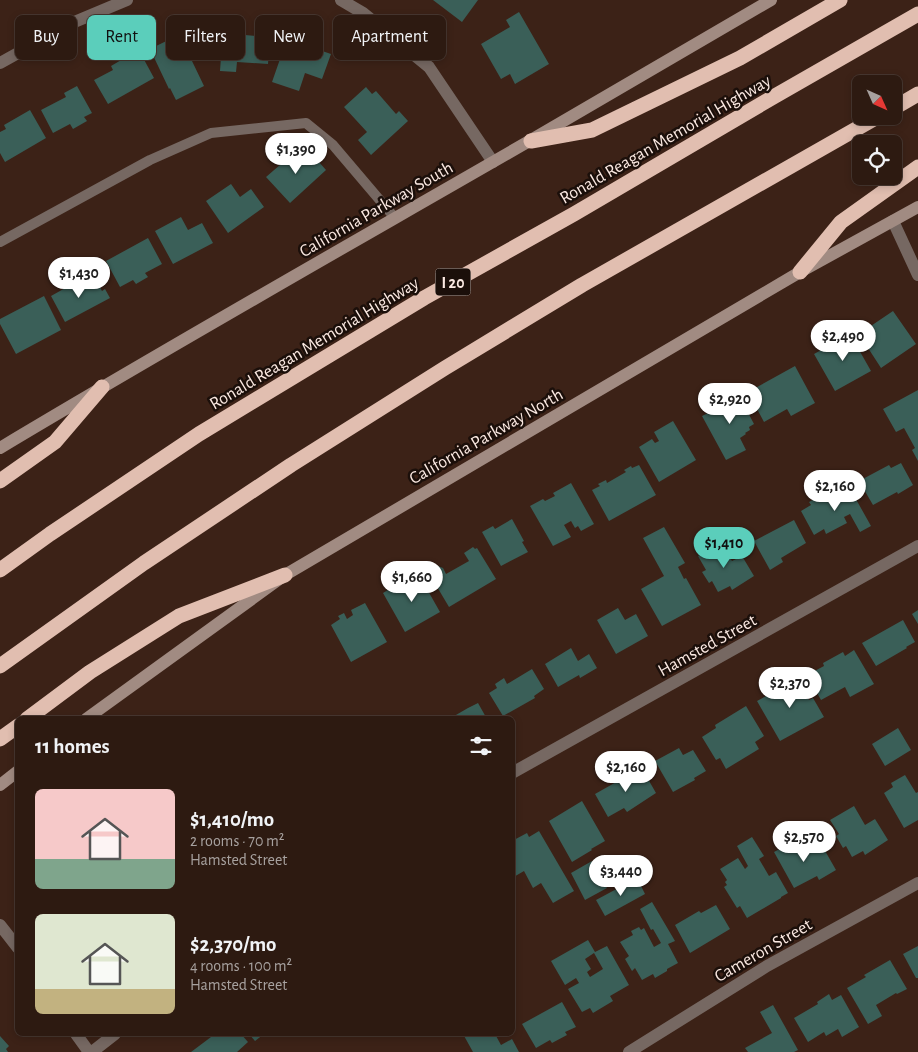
<!DOCTYPE html>
<meta charset="utf-8">
<style>
:root{--surface:#2d1a11;--page:#39271f;--text:#f1f3f6;--muted:#a7a19f;--line:#483831;--accent:#5bcebb}
body{margin:0;font-family:"Alegreya Sans",sans-serif;background:var(--page);color:var(--text);height:100vh;display:flex;flex-direction:column;font-size:19px;white-space:nowrap}
*{box-sizing:border-box;margin:0}
p{font-size:16px;color:var(--muted)}
.icon{flex:none;width:28px;height:28px;fill:none;stroke:currentColor;stroke-width:2;stroke-linecap:round;stroke-linejoin:round}
.map{position:relative;flex:1;overflow:hidden}
.drawer{position:absolute;left:15px;top:716px;width:500px;height:320px;display:flex;flex-direction:column;background:var(--surface);border-radius:8px;box-shadow:0 2px 8px #0003,0 0 0 1px var(--line)}
.drawer>*{flex:none}
.banner{position:absolute;left:15px;top:15px;width:500px;height:45px;display:flex;gap:10px}
.needle{width:32px;rotate:135deg}
.tools{position:absolute;left:852px;top:75px;display:grid;gap:10px}
.tools a{display:grid;place-items:center;width:50px;height:50px;border-radius:8px;background:var(--surface);box-shadow:0 2px 8px #0003,0 0 0 1px var(--line);font-size:25px}
.price{position:absolute;translate:-50% -42px;padding:0 11px;border-radius:18px;background:#fff;color:#222;font-size:16px;line-height:32px;filter:drop-shadow(0 1px 2px #0008)}
.price::after{content:'';position:absolute;left:50%;top:30px;width:15px;height:11px;margin-left:-8px;background:inherit;clip-path:polygon(0 0,100% 0,50% 100%)}
.price.on{background:var(--accent);color:#111}
ul{padding:0;list-style:none}
li{display:flex;align-items:center;gap:15px;height:125px;padding:0 20px}
li span{display:grid;place-items:center;flex:none;width:140px;height:100px;border-radius:8px;color:#555}
li>.icon{margin-inline-start:auto}
span .icon{width:60px;height:60px;fill:#fffc;stroke-width:1}
li b{font-size:21px}
h2{display:flex;justify-content:space-between;align-items:center;height:60px;padding:0 20px;font-size:21px}
.pill{padding:0 18px;border-radius:8px;background:var(--surface);box-shadow:0 2px 8px #0003,0 0 0 1px var(--line);font-size:18px;line-height:45px}
.pill.on{background:var(--accent);color:#111}
.map>svg:first-child{display:block}
.building{fill:#3a5f58;fill-rule:evenodd}
.lines{fill:none;stroke-linecap:round;stroke-linejoin:round}
.service{stroke:#766862;stroke-width:10}
.minor{stroke:#766862;stroke-width:12}
.secondary{stroke:#a18b82;stroke-width:12}
.motorway{stroke:#e1beb0;stroke-width:15}
.labels{text-anchor:middle;stroke-width:5;stroke-linejoin:round;paint-order:stroke}
.shield{fill:#1b0f0a;stroke:#b8a8a1;stroke-width:1}
.shield-label{font-size:16px;font-weight:bold;fill:#fbe9e2}
.street-label{font-size:18px;fill:#fbe9e2;stroke:#1b0f0a}
</style>
<div class="map">
<svg width="918" height="1052" viewBox="0 0 918 1052">
<rect width="100%" height="100%" fill="#3c2217"/>
<!-- building -->
<path class="building" d="M433,0H478L462,22Z
M519,12L549,64L515,84L510,74L501,79L481,44L510,27L506,20Z
M195,27L207,54L192,61L204,86L176,100L170,88L169,89L150,49Z
M223,28L246,30L245,35L270,37L268,64L237,62L236,72L220,71Z
M287,39L331,54L322,79L305,73L299,91L272,82Z
M141,54L154,78L108,104L94,80L113,70L111,66L128,56L130,60Z
M77,86L92,113L84,117L87,121L73,129L70,124L53,133L41,110L66,97L64,93Z
M366,87L372,94L376,91L396,114L399,111L408,121L371,155L358,140L367,132L344,107Z
M30,110L46,138L5,162L0,153V132L6,129L4,125Z
M295,152L303,160L311,153L326,170L290,203L266,177Z
M231,184L240,197L251,189L264,207L228,233L206,201Z
M181,217L188,230L202,223L213,243L173,264L155,231Z
M148,238L162,264L145,273L148,277L136,284L133,280L120,287L106,261Z
M83,278L87,285L96,280L102,291L105,289L110,298L65,322L51,296Z
M44,296L61,330L16,354L0,324V319Z
M893,311L916,344L881,368L859,334Z
M850,334L871,371L835,391L814,354Z
M795,366L815,403L791,416L787,409L764,422L748,392Z
M736,390L754,424L749,427L750,430L745,433L746,434L740,438L746,450L726,460L702,416L714,410L715,413L722,409L718,401Z
M918,390V461L912,450L915,448L904,428L896,432L883,409Z
M673,421L696,460L659,482L639,447L652,439L655,443L659,441L654,432Z
M901,463L913,485L898,494L897,492L873,505L859,481L889,465L891,468Z
M639,465L656,495L609,521L592,490L600,486L598,484L606,480L607,483L626,472L624,470L631,466L632,468Z
M571,483L594,524L581,531L578,526L575,528L571,521L564,525L571,537L553,546L530,506L543,499L545,501L555,496L553,493Z
M848,485L871,526L860,532L850,514L844,517L847,523L826,534L824,529L814,535L801,511L811,505L809,502L822,495L824,499Z
M512,519L524,541L522,542L528,552L501,566L482,532L493,526L495,529Z
M794,520L806,543L781,558L783,562L770,570L754,541Z
M664,527L685,563L678,567L684,579L686,578L701,605L662,626L641,589L664,576L643,538Z
M721,543L732,561L742,556L754,576L732,590L730,586L718,592L712,581L709,583L702,572L706,570L698,556Z
M473,547L475,549L477,548L496,579L449,607L430,575L433,569L438,566L443,568L446,574L469,561L464,553Z
M419,575L440,612L405,632L383,593L396,585L399,590L404,587L402,582L409,577L411,580Z
M365,603L387,642L351,662L331,625L340,619L338,616L344,613L347,619L353,615L351,610Z
M618,608L625,620L636,614L648,636L616,654L597,620Z
M918,610V624L912,614Z
M903,620L915,642L906,647L907,648L876,666L862,643Z
M571,648L578,661L589,654L597,668L580,678L579,675L558,687L545,664Z
M854,650L874,684L850,697L845,687L821,700L807,675L824,666L823,663L843,652L845,656Z
M532,669L544,689L534,696L535,698L503,716L489,693L497,688L495,684L504,678L507,684Z
M796,676L809,700L813,698L824,717L780,741L757,701L781,688L779,685Z
M478,703L487,719H449L468,708Z
M746,706L764,736L755,742L759,749L726,769L720,758L716,760L702,737L716,728L715,725Z
M898,728L911,750L885,766L872,744Z
M679,748L683,755L693,750L706,771L694,778L695,780L673,792L655,761Z
M631,770L635,777L644,772L656,793L627,812L624,808L608,817L595,794L618,781L617,778Z
M905,775L916,793L918,792V820L904,828L884,793L893,787L891,783Z
M582,801L605,841L591,849L592,850L572,862L549,821Z
M854,806L865,825L875,819L888,840L865,855L863,851L852,857L846,846L843,848L836,836L839,834L830,820Z
M539,831L574,891L553,903L541,883L533,888L524,871L512,878V841L527,833L529,837Z
M752,837L764,856L759,859L769,876L776,872L788,893L781,897V898L747,918L740,906L737,908L724,887L727,885L725,882L727,880L720,869L738,858L745,869L748,866L737,846Z
M796,840L803,852L820,842L836,870L819,880L817,876L794,888L774,852Z
M592,861L607,888L585,900L571,873Z
M637,878L645,894L605,916L596,900Z
M652,902L675,941L668,944L678,963L667,969V971L655,978L653,974L642,980L635,968L632,971L625,959L629,956L620,942L633,935L631,931L639,927L641,930L644,928L654,947L661,943L653,929L651,930L640,909Z
M716,905L730,929L690,953L675,925L699,911L701,913Z
M588,940L595,952L607,946L629,985L610,996L613,1001L593,1013L590,1008L582,1012L568,989L579,983L576,978L565,985L551,961ZM594,953L603,969L590,977L587,972L591,969L585,959Z
M918,946V978H916L903,954Z
M890,960L907,989L897,994L896,993L876,1005L882,1016L868,1024L847,988L866,977L864,975Z
M829,994L832,1000L841,995L859,1027L842,1037L838,1029L826,1036L824,1032L808,1042L794,1018L818,1004L817,1002Z
M562,1002L576,1027L565,1032L567,1035L552,1043L550,1040L536,1048L522,1024Z
M773,1005L798,1050L794,1052H748L745,1048L772,1033L760,1012Z
M215,1034H241L248,1042L237,1052H191Z
M249,1034H264L255,1041Z
M463,1034H495L501,1045L512,1039L519,1052H473Z
M0,1036L9,1046L6,1049L8,1052H0Z"/>
<g class="lines">
<!-- service -->
<path class="service" d="M0,242L150,160L211,133L306,123L333,145L395,218"/>
<!-- minor -->
<path class="minor" d="M341,0L363,13L429,67L493,162
M0,63L72,23L127,0
M893,221L918,275
M512,773L918,546
M0,925L18,948
M76,1034L89,1052
M92,1052L115,1034
M629,1052L767,966L918,883"/>
<!-- secondary -->
<path class="secondary" d="M0,448C175,343 354,242 531,140C611,94 691,47 771,0
M86,719L285,575L800,272L918,207
M0,785L18,771"/>
<!-- motorway -->
<path class="motorway" d="M894,108L918,94
M531,141L592,130L740,58L840,0
M800,272L841,222L918,167
M0,481L55,442L102,387
M0,570L50,534L199,434L424,298L574,214L775,96L918,14
M0,666L144,563L291,465L445,368L582,285L879,116
M27,719L90,672L179,616L285,575
M0,739L18,726"/>
</g>
<g class="labels">
<!-- shield labels -->
<rect class="shield" x="435.5" y="268.5" width="35" height="27" rx="4"/>
<g class="shield-label">
<text x="453" y="288">I 20</text>
</g>
<!-- street labels -->
<g class="street-label">
<text transform="translate(665 139) rotate(-30)" y="6">Ronald Reagan Memorial Highway</text>
<text transform="translate(376 209) rotate(-30)" y="6">California Parkway South</text>
<text transform="translate(314 343) rotate(-31)" y="6">Ronald Reagan Memorial Highway</text>
<text transform="translate(486 436) rotate(-30)" y="6">California Parkway North</text>
<text transform="translate(707 645) rotate(-29)" y="6">Hamsted Street</text>
<text transform="translate(763 950) rotate(-30)" y="6">Cameron Street</text>
</g>
</g>
</svg>
<div class="tools">
<a><svg class="needle" viewBox="-14 -14 28 28"><path d="M0-13l5 13h-10z" fill="#e53935"/><path d="M0 13l5-13h-10z" fill="#a7a19f"/></svg></a>
<a><svg class="icon" aria-label="locate" viewBox="0 0 24 24"><circle cx="12" cy="12" r="6"/><path d="M12 2v4M12 18v4M2 12h4M18 12h4"/></svg></a>
</div>
<b class="price" style="left:296px;top:175px">$1,390</b>
<b class="price" style="left:79px;top:299px">$1,430</b>
<b class="price" style="left:843px;top:362px">$2,490</b>
<b class="price" style="left:730px;top:425px">$2,920</b>
<b class="price" style="left:835px;top:512px">$2,160</b>
<b class="price on" style="left:724px;top:569px">$1,410</b>
<b class="price" style="left:412px;top:603px">$1,660</b>
<b class="price" style="left:790px;top:709px">$2,370</b>
<b class="price" style="left:626px;top:793px">$2,160</b>
<b class="price" style="left:804px;top:863px">$2,570</b>
<b class="price" style="left:621px;top:897px">$3,440</b>
<div class="banner">
<a class="pill">Buy</a>
<a class="pill on">Rent</a>
<a class="pill">Filters</a>
<a class="pill">New</a>
<a class="pill">Apartment</a>
</div>
<section class="drawer">
<h2>11 homes<svg class="icon" aria-label="filters" viewBox="0 0 24 24"><path d="M4 7h16M4 17h16"/><circle cx="9" cy="7" r="2"/><circle cx="15" cy="17" r="2"/></svg></h2>
<ul>
<li><span style="background:linear-gradient(#f6c9c9 70%,#7fa58c 0)"><svg class="icon" aria-label="home" viewBox="0 0 24 24"><path d="M3 11l9-7 9 7M6 9v11h12V9"/></svg></span><div><b>$1,410/mo</b><p>2 rooms · 70 m²</p><p>Hamsted Street</p></div></li>
<li><span style="background:linear-gradient(#dfe7d0 75%,#c2b280 0)"><svg class="icon" aria-label="home" viewBox="0 0 24 24"><path d="M3 11l9-7 9 7M6 9v11h12V9"/></svg></span><div><b>$2,370/mo</b><p>4 rooms · 100 m²</p><p>Hamsted Street</p></div></li>
</ul>
</section>
</div>
